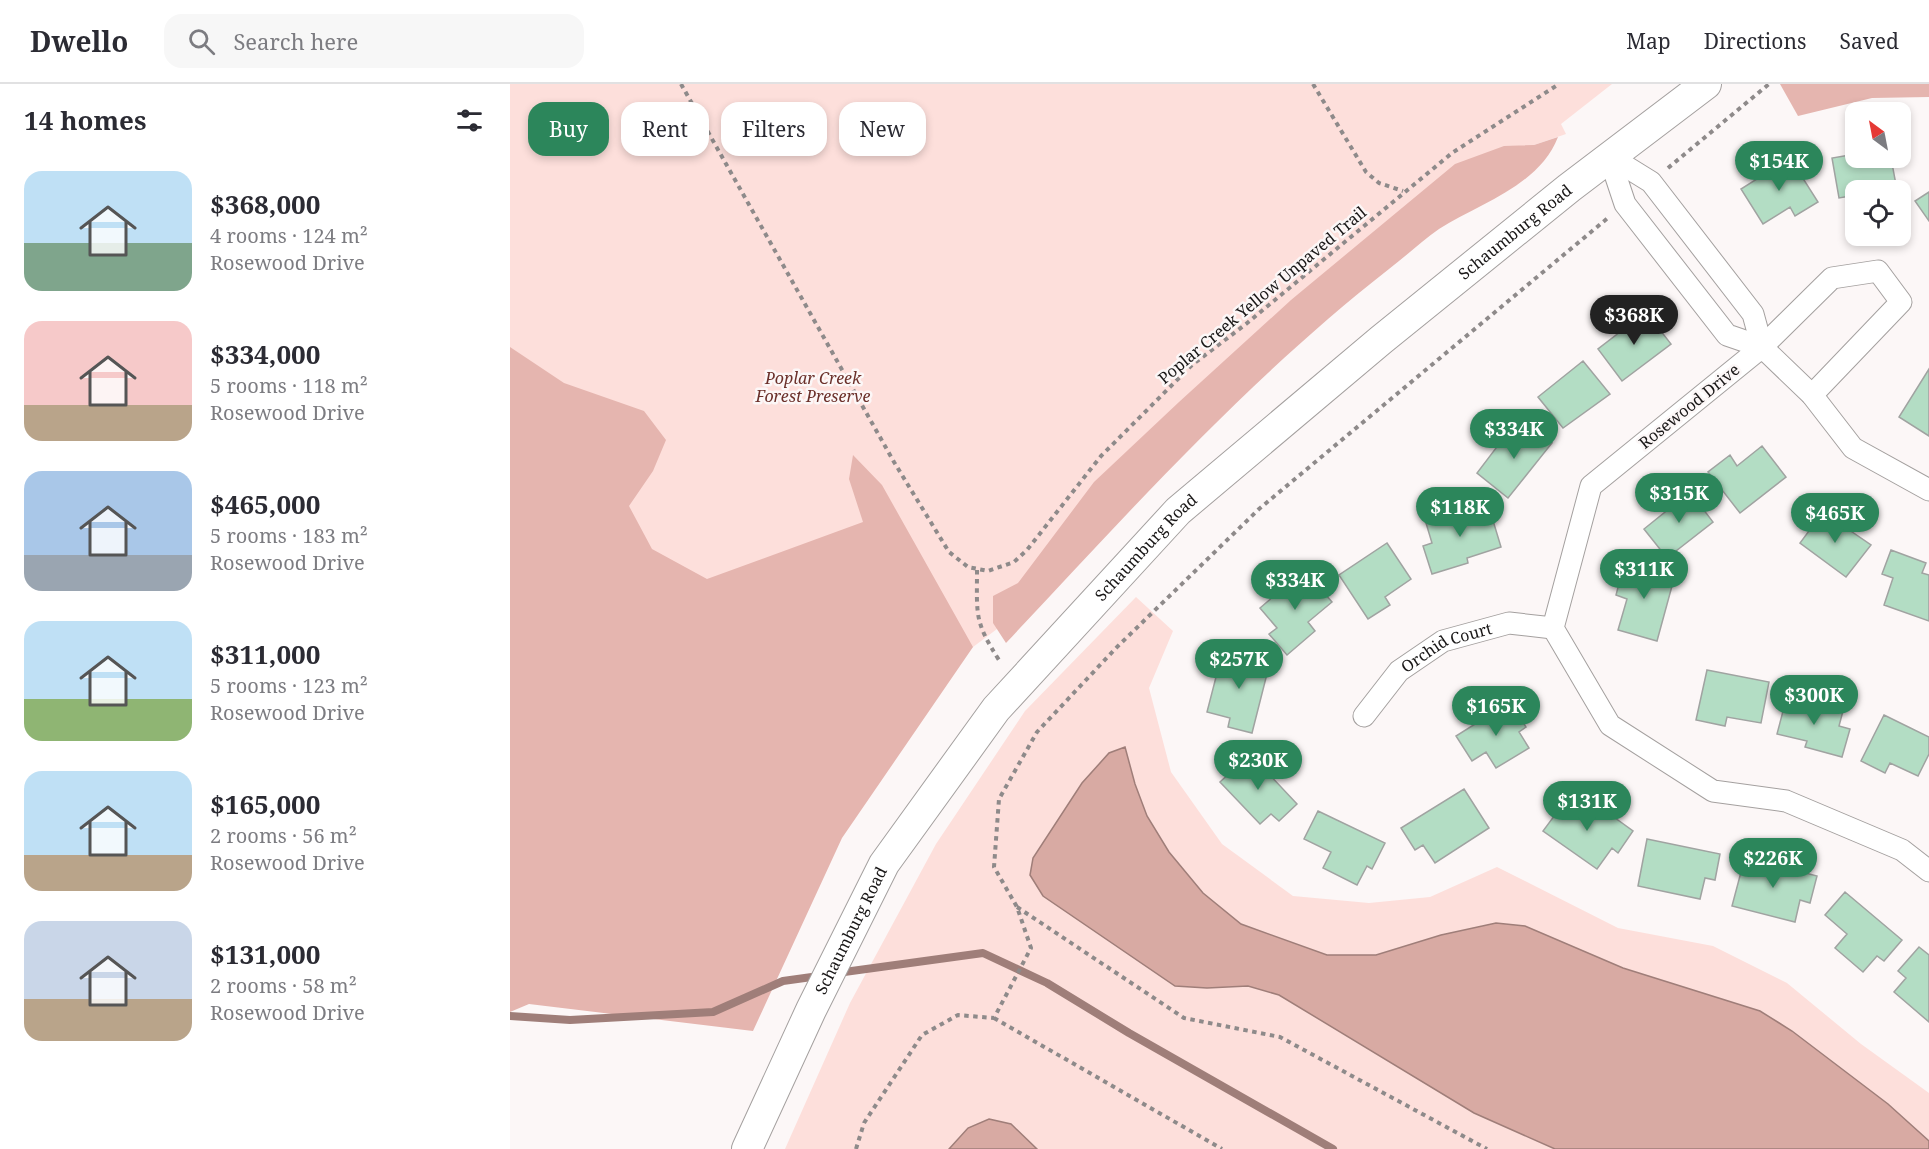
<!DOCTYPE html>
<meta charset="utf-8">
<style>
:root{--surface:#fff;--page:#f7f7f7;--text:#2b2b33;--muted:#7c7c81;--line:#e1e1e2;--accent:#2c865b}
body{margin:0;font-family:"Noto Serif",serif;background:var(--page);color:var(--text);height:100vh;display:flex;flex-direction:column;font-size:22px;white-space:nowrap}
*{box-sizing:border-box;margin:0}
p{font-size:20px;color:var(--muted)}
.icon{flex:none;width:33px;height:33px;fill:none;stroke:currentColor;stroke-width:2;stroke-linecap:round;stroke-linejoin:round}
.map{position:relative;flex:1;overflow:hidden}
.drawer{display:flex;flex-direction:column;background:var(--surface);width:510px}
.drawer>*{flex:none}
.banner{position:absolute;left:18px;top:18px;width:570px;height:54px;display:flex;gap:12px}
.needle{width:39px;rotate:328deg}
.fabs{position:absolute;left:1335px;top:18px;display:grid;gap:12px}
.fabs a{display:grid;place-items:center;width:66px;height:66px;border-radius:12px;background:var(--surface);box-shadow:0 3px 9px #0003;font-size:30px}
.price{position:absolute;translate:-50% -51px;padding:0 14px;border-radius:21px;background:var(--accent);color:#fff;font-size:20px;line-height:39px;filter:drop-shadow(0 2px 3px #0008)}
.price::after{content:'';position:absolute;left:50%;top:36px;width:18px;height:14px;margin-left:-9px;background:inherit;clip-path:polygon(0 0,100% 0,50% 100%)}
.price.on{background:#222;color:#fff}
ul{padding:0;list-style:none}
li{display:flex;align-items:center;gap:18px;height:150px;padding:0 24px}
li span{display:grid;place-items:center;flex:none;width:168px;height:120px;border-radius:18px;color:#555}
li>.icon{margin-inline-start:auto}
span .icon{width:72px;height:72px;fill:#fffc;stroke-width:1}
li b{font-size:26px}
h2{display:flex;justify-content:space-between;align-items:center;height:72px;padding:0 24px;font-size:26px}
.pill{padding:0 21px;border-radius:18px;background:var(--surface);box-shadow:0 3px 9px #0003;font-size:21px;line-height:54px}
.pill.on{background:var(--accent);color:#fff}
header{display:flex;align-items:center;gap:36px;box-sizing:border-box;height:84px;padding:0 30px;background:var(--surface);border-bottom:2px solid var(--line)}
header strong{font-size:28px}
nav{display:flex;gap:33px;margin-inline-start:auto;font-size:21px}
.search{width:420px;height:54px;background:var(--page);display:flex;align-items:center;gap:15px;box-sizing:border-box;padding:0 21px;border-radius:18px;color:var(--muted);font-size:22px}
main{display:flex;flex:1;min-height:0}
.map>svg:first-child{display:block}
.green{fill:#fddfdb}
.forest{fill:#e5b5af}
.water{fill:#d8aaa3;stroke:#9f7e79;stroke-width:1.5}
.lines{fill:none;stroke-linecap:round;stroke-linejoin:round}
.stream{stroke:#9f7e79;stroke-width:8}
.building{fill:#b3ddc4;stroke:#a0a3a1;stroke-width:1.5}
.street-casing{stroke:#a4a09f;stroke-width:23}
.secondary-casing{stroke:#a4a09f;stroke-width:32}
.path{stroke:#8e8a8a;stroke-width:4;stroke-dasharray:4.5 4.5;stroke-linecap:butt}
.street{stroke:#fff;stroke-width:21}
.secondary{stroke:#fff;stroke-width:30}
.labels{text-anchor:middle;stroke-width:5;stroke-linejoin:round;paint-order:stroke}
.street-label{font-size:16px;fill:#191717;stroke:#fcf7f7}
.park-label{font-size:16px;font-style:italic;fill:#6b302a;stroke:#fcf7f7}
</style>
<header>
<strong>Dwello</strong>
<div class="search"><svg class="icon" aria-label="search" viewBox="0 0 24 24"><circle cx="10" cy="10" r="6"/><path d="M15 15l6 6"/></svg>Search here</div>
<nav><a>Map</a><a>Directions</a><a>Saved</a></nav>
</header>
<main>
<section class="drawer">
<h2>14 homes<svg class="icon" aria-label="filters" viewBox="0 0 24 24"><path d="M4 7h16M4 17h16"/><circle cx="9" cy="7" r="2"/><circle cx="15" cy="17" r="2"/></svg></h2>
<ul>
<li><span style="background:linear-gradient(#bfe0f5 60%,#7fa58c 0)"><svg class="icon" aria-label="home" viewBox="0 0 24 24"><path d="M3 11l9-7 9 7M6 9v11h12V9"/></svg></span><div><b>$368,000</b><p>4 rooms · 124 m²</p><p>Rosewood Drive</p></div></li>
<li><span style="background:linear-gradient(#f6c9c9 70%,#b9a48a 0)"><svg class="icon" aria-label="home" viewBox="0 0 24 24"><path d="M3 11l9-7 9 7M6 9v11h12V9"/></svg></span><div><b>$334,000</b><p>5 rooms · 118 m²</p><p>Rosewood Drive</p></div></li>
<li><span style="background:linear-gradient(#a9c7e8 70%,#9aa5b1 0)"><svg class="icon" aria-label="home" viewBox="0 0 24 24"><path d="M3 11l9-7 9 7M6 9v11h12V9"/></svg></span><div><b>$465,000</b><p>5 rooms · 183 m²</p><p>Rosewood Drive</p></div></li>
<li><span style="background:linear-gradient(#bfe0f5 65%,#8fb573 0)"><svg class="icon" aria-label="home" viewBox="0 0 24 24"><path d="M3 11l9-7 9 7M6 9v11h12V9"/></svg></span><div><b>$311,000</b><p>5 rooms · 123 m²</p><p>Rosewood Drive</p></div></li>
<li><span style="background:linear-gradient(#bfe0f5 70%,#b9a48a 0)"><svg class="icon" aria-label="home" viewBox="0 0 24 24"><path d="M3 11l9-7 9 7M6 9v11h12V9"/></svg></span><div><b>$165,000</b><p>2 rooms · 56 m²</p><p>Rosewood Drive</p></div></li>
<li><span style="background:linear-gradient(#c9d6e8 65%,#b9a48a 0)"><svg class="icon" aria-label="home" viewBox="0 0 24 24"><path d="M3 11l9-7 9 7M6 9v11h12V9"/></svg></span><div><b>$131,000</b><p>2 rooms · 58 m²</p><p>Rosewood Drive</p></div></li>
</ul>
</section>
<div class="map">
<svg width="1419" height="1065" viewBox="0 0 1419 1065">
<rect width="100%" height="100%" fill="#fcf7f7"/>
<!-- green -->
<path class="green" d="M0,0H1102L1051,40L1056,50L1024,61L939,128L765,278L507,530L463,563L0,830Z
M626,513L663,547L639,604L661,688L712,760L783,812L859,819L920,813L987,783L1108,844L1203,862L1277,899L1351,960L1419,1009V1065H275L340,919L426,760L515,627Z"/>
<!-- forest -->
<path class="forest" d="M1270,0H1419V13L1362,14L1288,32Z
M1048,53C1029,102 970,119 929,145C912,157 896,172 879,185C738,295 619,428 496,559L483,539V512L508,499L584,398L669,318L781,216L945,80L994,62L1024,61Z
M0,263L54,299L134,327L156,356L143,387L119,422L142,465L197,495L353,438L339,395L343,371L372,401L463,563L332,754L243,947L19,920L0,928Z"/>
<!-- water -->
<path class="water" d="M615,663L625,700L637,732L659,768L693,809L731,840L817,871H866L931,851L986,839L1015,842L1113,884L1250,927L1282,947L1378,1020L1419,1057V1065H1045L964,1029L769,911L738,902L697,904L665,902L533,812L520,791L523,774L572,699L599,669Z
M479,1035L501,1040L527,1065H439L458,1044Z"/>
<g class="lines">
<!-- stream -->
<path class="stream" d="M327,889L473,869L537,899L619,949L823,1065
M0,932L60,936L203,928L273,897L309,892"/>
</g>
<!-- building -->
<path class="building" d="M1346,70V74H1381L1387,106H1346V111L1329,114L1322,74Z
M1280,74L1308,118L1285,132L1280,123L1253,140L1231,105Z
M1419,108V137L1405,117Z
M1136,228L1161,260L1112,297L1088,265Z
M1073,277L1100,310L1053,344L1028,313Z
M1419,285V352L1389,333Z
M1002,343L1014,352L1021,343L1042,359L998,414L967,389Z
M1252,362L1276,393L1230,429L1198,388L1220,371L1227,382Z
M1177,404L1203,438L1157,474L1134,445L1170,416L1167,412Z
M978,420L991,463L957,474L958,479L922,490L913,462L922,459L916,439Z
M1313,428L1361,461L1336,493L1290,459Z
M877,459L901,495L875,513L880,521L858,535L829,491Z
M1381,466L1416,479L1412,489L1419,491V537L1374,521L1383,494L1372,490Z
M1115,477L1165,491L1147,557L1108,546L1117,515L1106,511Z
M794,486L822,518L798,538L805,547L777,571L759,550L767,544L750,524Z
M713,566L760,578L742,649L718,643L720,634L697,628Z
M1197,586L1259,598L1251,639L1217,633L1215,642L1186,636Z
M1277,612L1333,627L1329,642L1340,645L1332,673L1295,663L1297,657L1267,650Z
M1000,618L1016,643L1009,648L1019,664L986,684L976,668L962,677L946,652Z
M1374,631L1419,653V670L1408,692L1380,679L1375,689L1351,677Z
M740,670L787,720L769,737L761,730L750,740L710,698Z
M954,705L979,744L925,779L913,761L905,766L891,744Z
M1059,712L1088,733L1094,726L1123,747L1108,769L1102,764L1087,785L1033,747Z
M808,727L875,759L862,785L857,782L847,801L813,784L821,768L794,755Z
M1137,755L1210,770L1205,796L1195,794L1190,815L1128,802Z
M1235,773L1307,792L1300,819L1290,816L1285,838L1222,822Z
M1335,808L1392,856L1374,877L1367,872L1353,888L1325,864L1337,850L1315,831Z
M1409,863L1419,871V938L1384,908L1396,894L1388,887Z"/>
<g class="lines">
<!-- street casing -->
<g class="street-casing">
<g id="street">
<path d="M1099,72L1115,120L1217,251L1252,263"/>
<path d="M1099,72L1141,98L1243,230L1252,263"/>
<path d="M1252,263L1322,194L1368,187L1391,218L1302,311"/>
<path d="M1419,406L1343,364L1302,311L1252,263L1081,402L1043,544L1100,641L1203,707L1276,717L1392,766L1419,787"/>
<path id="s1" d="M854,632L889,587L933,557L999,539L1043,544"/>
</g>
</g>
<!-- secondary casing -->
<g class="secondary-casing">
<g id="secondary">
<path id="s2" d="M237,1065L301,926L374,780L486,625L668,427L871,256L1059,104L1196,0"/>
</g>
</g>
<!-- path -->
<path class="path" d="M171,0L384,378L439,468L458,483L478,487L504,478L517,466L591,372L682,281L736,240L942,69L1049,0
M803,0L856,88L869,99L893,107
M1158,84L1259,0
M467,486C467,531 464,537 489,576
M507,823L674,934L770,953L977,1065
M484,934L712,1065
M346,1065L354,1039L412,951L448,931L484,934L521,864L507,823L484,783L489,715L527,648L607,563L749,425L1099,133"/>
<!-- street -->
<use href="#street" class="street"/>
<!-- secondary -->
<use href="#secondary" class="secondary"/>
</g>
<g class="labels">
<!-- street labels -->
<g class="street-label">
<text dy="6" stroke="none"><textPath href="#s2" startOffset="1214">Schaumburg Road</textPath></text>
<text transform="translate(752 211) rotate(-40)" y="6">Poplar Creek Yellow Unpaved Trail</text>
<text transform="translate(1179 322) rotate(-39)" y="6">Rosewood Drive</text>
<text dy="6" stroke="none"><textPath href="#s2" startOffset="728">Schaumburg Road</textPath></text>
<text dy="6" stroke="none"><textPath href="#s1" startOffset="111">Orchid Court</textPath></text>
<text dy="6" stroke="none"><textPath href="#s2" startOffset="242">Schaumburg Road</textPath></text>
</g>
<!-- park labels -->
<g class="park-label">
<text x="303" y="300">Poplar Creek<tspan x="303" dy="18">Forest Preserve</tspan></text>
</g>
</g>
</svg>
<div class="fabs">
<a><svg class="needle" viewBox="-14 -14 28 28"><path d="M0-13l5 13h-10z" fill="#e53935"/><path d="M0 13l5-13h-10z" fill="#7c7c81"/></svg></a>
<a><svg class="icon" aria-label="locate" viewBox="0 0 24 24"><circle cx="12" cy="12" r="6"/><path d="M12 2v4M12 18v4M2 12h4M18 12h4"/></svg></a>
</div>
<b class="price" style="left:1269px;top:108px">$154K</b>
<b class="price on" style="left:1124px;top:262px">$368K</b>
<b class="price" style="left:1004px;top:376px">$334K</b>
<b class="price" style="left:1169px;top:440px">$315K</b>
<b class="price" style="left:950px;top:454px">$118K</b>
<b class="price" style="left:1325px;top:460px">$465K</b>
<b class="price" style="left:1134px;top:516px">$311K</b>
<b class="price" style="left:785px;top:527px">$334K</b>
<b class="price" style="left:729px;top:606px">$257K</b>
<b class="price" style="left:1304px;top:642px">$300K</b>
<b class="price" style="left:986px;top:653px">$165K</b>
<b class="price" style="left:748px;top:707px">$230K</b>
<b class="price" style="left:1077px;top:748px">$131K</b>
<b class="price" style="left:1263px;top:805px">$226K</b>
<div class="banner">
<a class="pill on">Buy</a>
<a class="pill">Rent</a>
<a class="pill">Filters</a>
<a class="pill">New</a>
</div>
</div>
</main>
